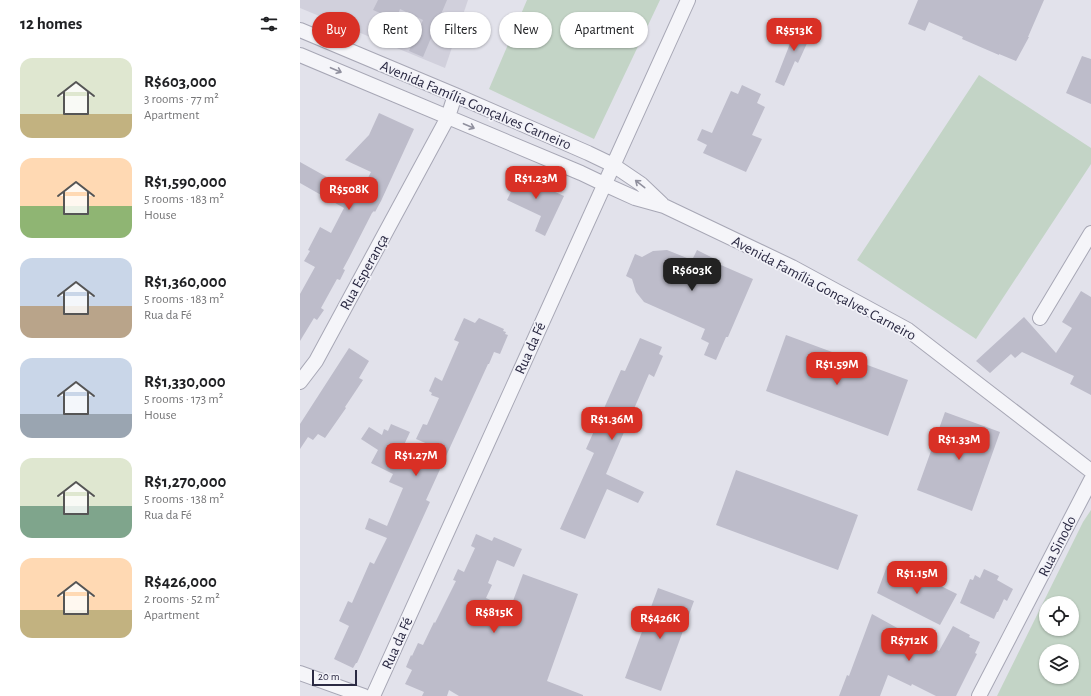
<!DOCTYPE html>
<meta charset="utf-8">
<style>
:root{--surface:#fff;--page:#f6f6f6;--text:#202124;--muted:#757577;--accent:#d93025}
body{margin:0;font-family:"Alegreya Sans",sans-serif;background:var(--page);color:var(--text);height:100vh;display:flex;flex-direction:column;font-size:15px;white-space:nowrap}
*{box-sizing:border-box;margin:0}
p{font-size:13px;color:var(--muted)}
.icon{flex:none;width:22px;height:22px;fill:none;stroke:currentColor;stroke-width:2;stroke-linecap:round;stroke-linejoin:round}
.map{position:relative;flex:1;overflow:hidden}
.side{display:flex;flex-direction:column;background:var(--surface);width:300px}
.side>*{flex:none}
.banner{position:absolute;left:12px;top:12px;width:380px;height:36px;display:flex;gap:8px}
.fabs{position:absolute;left:739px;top:596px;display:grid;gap:8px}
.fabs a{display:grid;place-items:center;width:40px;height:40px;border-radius:50%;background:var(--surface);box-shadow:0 1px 3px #0004;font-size:20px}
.scale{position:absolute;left:12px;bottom:10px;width:45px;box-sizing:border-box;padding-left:4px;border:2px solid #2b2a43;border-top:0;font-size:11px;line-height:14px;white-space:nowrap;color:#2b2a43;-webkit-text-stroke:3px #f2f2f8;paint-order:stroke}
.price{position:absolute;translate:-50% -34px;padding:0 9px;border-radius:8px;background:var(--accent);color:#fff;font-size:13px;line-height:26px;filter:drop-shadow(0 1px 2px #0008)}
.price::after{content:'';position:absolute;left:50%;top:24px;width:12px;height:9px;margin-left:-6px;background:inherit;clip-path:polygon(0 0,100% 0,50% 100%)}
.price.on{background:#222;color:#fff}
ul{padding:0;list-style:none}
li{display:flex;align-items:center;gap:12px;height:100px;padding:0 20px}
li span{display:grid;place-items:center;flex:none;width:112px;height:80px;border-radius:12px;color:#555}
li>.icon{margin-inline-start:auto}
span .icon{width:48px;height:48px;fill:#fffc;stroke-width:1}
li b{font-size:17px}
h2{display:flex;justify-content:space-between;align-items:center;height:48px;padding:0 20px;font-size:17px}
.tag{padding:0 14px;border-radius:18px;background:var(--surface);box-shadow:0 1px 3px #0004;font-size:14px;line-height:36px}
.tag.on{background:var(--accent);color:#fff}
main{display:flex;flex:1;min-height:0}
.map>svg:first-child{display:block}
.built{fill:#d1d0dc}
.green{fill:#c3d4c6;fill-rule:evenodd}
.building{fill:#bdbcca}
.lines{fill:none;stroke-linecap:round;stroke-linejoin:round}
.minor-casing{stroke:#a7a7b5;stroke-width:16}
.minor{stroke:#f5f5f9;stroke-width:14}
.oneway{stroke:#90909e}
.labels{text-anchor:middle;stroke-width:3.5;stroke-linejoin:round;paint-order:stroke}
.street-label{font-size:15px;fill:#2b2a43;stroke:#f2f2f8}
</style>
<main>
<section class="side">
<h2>12 homes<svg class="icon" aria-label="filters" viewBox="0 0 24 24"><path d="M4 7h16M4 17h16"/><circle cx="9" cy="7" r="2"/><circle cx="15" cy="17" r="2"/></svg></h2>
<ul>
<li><span style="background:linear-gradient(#dfe7d0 70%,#c2b280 0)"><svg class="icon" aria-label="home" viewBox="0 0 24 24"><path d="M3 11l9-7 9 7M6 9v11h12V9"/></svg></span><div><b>R$603,000</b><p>3 rooms · 77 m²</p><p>Apartment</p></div></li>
<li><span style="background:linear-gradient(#ffd9b3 60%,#8fb573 0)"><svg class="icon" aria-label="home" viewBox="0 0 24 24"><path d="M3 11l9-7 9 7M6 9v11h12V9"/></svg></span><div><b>R$1,590,000</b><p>5 rooms · 183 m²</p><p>House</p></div></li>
<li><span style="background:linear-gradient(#c9d6e8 60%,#b9a48a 0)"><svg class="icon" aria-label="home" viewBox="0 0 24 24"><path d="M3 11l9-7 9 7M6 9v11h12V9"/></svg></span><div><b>R$1,360,000</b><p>5 rooms · 183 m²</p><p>Rua da Fé</p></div></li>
<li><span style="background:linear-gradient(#c9d6e8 70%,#9aa5b1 0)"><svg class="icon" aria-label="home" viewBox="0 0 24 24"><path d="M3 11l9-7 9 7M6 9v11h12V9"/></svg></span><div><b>R$1,330,000</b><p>5 rooms · 173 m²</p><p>House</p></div></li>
<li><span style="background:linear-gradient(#dfe7d0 60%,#7fa58c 0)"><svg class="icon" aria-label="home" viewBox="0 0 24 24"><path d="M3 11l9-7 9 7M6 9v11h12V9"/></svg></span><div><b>R$1,270,000</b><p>5 rooms · 138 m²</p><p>Rua da Fé</p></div></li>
<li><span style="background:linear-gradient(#ffd9b3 65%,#c2b280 0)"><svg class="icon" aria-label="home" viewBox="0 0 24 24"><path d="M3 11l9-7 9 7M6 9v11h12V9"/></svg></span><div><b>R$426,000</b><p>2 rooms · 52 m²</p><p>Apartment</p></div></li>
</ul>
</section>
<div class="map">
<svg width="791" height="696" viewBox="0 0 791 696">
<rect width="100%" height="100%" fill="#e2e2eb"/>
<!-- built -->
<path class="built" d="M0,0H168L145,68L0,8Z"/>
<!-- green -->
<path class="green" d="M227,0H360L294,139L189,89Z
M679,75L791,148V164L676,339L557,260Z
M791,510V696H697L783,522ZM746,603H772V629H746ZM746,651H772V677H746Z"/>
<!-- building -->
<path class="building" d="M78,0H147L123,57L109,51L123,20L100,9L96,20L73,10Z
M618,0H744L728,37H729L716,61L699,54V55L662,39L663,37L629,22L625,31L608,24Z
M499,22L514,28L498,63L495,61L484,86L475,82L491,41Z
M782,56L791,59V104L766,93Z
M442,85L461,94L457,103L465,107L452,135L462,139L446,172L403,153L407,145L397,140L402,129L412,133L431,91L438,94Z
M79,113L114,129L81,201L75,212L74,211L72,213L49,258L43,269L45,270L40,280L37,279L21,308L24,310L17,320L14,318L0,341V294L15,267L4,261L10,251L8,250L20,227L31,233L44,208L0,183V162L59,195L71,172L45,160L69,135Z
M223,166L233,170L229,180L264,196L245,236L235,231L241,216L207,200Z
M367,250L392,260L397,250L415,259L414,262L453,279L428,337H426L416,360L404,355L409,343L401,339L405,329L344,302L336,292L332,279L326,276L335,254L342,257L353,251Z
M781,291L791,297V395L770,384L774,376L722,352L715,358L711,354L690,373L676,361L724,317L756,353L772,328L762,322Z
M164,318L175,323L179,318L204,329L203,331L206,332L205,334L208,335L200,354L194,352L189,364H188L126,500L130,502L57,663H56L53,668L34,659L49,626L39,621L48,601L52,603L70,562L74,564L87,538L65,529L69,518L87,526L103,488L89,482L93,474L71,463L78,450L61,439L69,427L82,435L84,429L88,431L91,424L110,432L97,460L119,470L130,445L116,439L123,424L127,425L139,398L131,395L132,393L129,391L135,377L142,381L159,342L154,340Z
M486,335L608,380L588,436L466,391Z
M340,338L362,347L359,354L363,356L354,377L349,374L306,474L344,492L338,503L307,489L285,539L260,529L294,453L286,449L321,370L325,371Z
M49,348L69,361L59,378L63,380L45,407L46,408L25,438L18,434L13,440L8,437L0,449V424Z
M645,412L700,432L672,511L617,490Z
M436,470L558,515L538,570L416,525Z
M176,534L192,541L194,537L222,549L214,567L197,560L188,583L192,585L186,598L210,609L223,574L278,594L247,681L283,695V696H159L149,690L147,696H122L124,692L105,684L112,670L106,667L111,655L112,656L118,643L123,645L134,622L135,623L156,581L153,580L158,569L164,572L175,548L171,546Z
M587,566L632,583L633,582L657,594L640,625L577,593Z
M684,569L699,576L697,580L713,589L707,601L704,599L698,612H697L694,619L660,603L670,579L673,580L675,575L680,578Z
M358,588L394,601L361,691L325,678Z
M572,614L639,651L653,626L670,635L669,637L680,642L675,653L677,654L656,696H636L612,684L611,686L588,675L580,696H539L547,675L549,676Z"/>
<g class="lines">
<!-- minor casing -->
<g class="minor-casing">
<path id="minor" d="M0,30L155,95L288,153L313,165L341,184L362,204
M0,55L281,173L304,184L335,198L364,206L492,267L608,330L791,471
M740,318L791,233
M0,382L16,361L148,117L155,95
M0,673L64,696
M73,696L388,0
M679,696L791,480"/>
</g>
<!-- minor -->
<use href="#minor" class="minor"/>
</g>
<!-- one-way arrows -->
<defs><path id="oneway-shaft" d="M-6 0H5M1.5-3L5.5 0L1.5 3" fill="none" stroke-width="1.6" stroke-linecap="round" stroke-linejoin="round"/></defs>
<g class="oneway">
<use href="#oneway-shaft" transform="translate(36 70) rotate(23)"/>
<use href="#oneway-shaft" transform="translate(169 126) rotate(23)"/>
<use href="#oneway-shaft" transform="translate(340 184) rotate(-142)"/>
</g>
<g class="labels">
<!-- street labels -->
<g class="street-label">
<text transform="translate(176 105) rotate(23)" y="5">Avenida Família Gonçalves Carneiro</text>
<text transform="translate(64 272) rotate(-61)" y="5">Rua Esperança</text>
<text transform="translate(524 288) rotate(28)" y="5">Avenida Família Gonçalves Carneiro</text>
<text transform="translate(230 348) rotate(-66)" y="5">Rua da Fé</text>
<text transform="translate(757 546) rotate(-63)" y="5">Rua Sinodo</text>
<text transform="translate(97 643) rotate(-66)" y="5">Rua da Fé</text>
</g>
</g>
</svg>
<div class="fabs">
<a><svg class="icon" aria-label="locate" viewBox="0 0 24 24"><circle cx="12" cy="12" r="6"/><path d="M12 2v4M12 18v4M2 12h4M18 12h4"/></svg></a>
<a><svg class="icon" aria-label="layers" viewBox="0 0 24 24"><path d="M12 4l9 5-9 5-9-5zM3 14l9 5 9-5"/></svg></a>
</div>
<div class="scale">20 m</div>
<b class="price" style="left:494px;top:52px">R$513K</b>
<b class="price" style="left:236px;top:200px">R$1.23M</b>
<b class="price" style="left:49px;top:211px">R$508K</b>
<b class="price on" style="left:392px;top:292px">R$603K</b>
<b class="price" style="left:537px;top:386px">R$1.59M</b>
<b class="price" style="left:312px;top:441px">R$1.36M</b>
<b class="price" style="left:659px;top:461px">R$1.33M</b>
<b class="price" style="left:116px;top:477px">R$1.27M</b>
<b class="price" style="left:617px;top:595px">R$1.15M</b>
<b class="price" style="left:194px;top:634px">R$815K</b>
<b class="price" style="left:360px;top:640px">R$426K</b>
<b class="price" style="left:609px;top:662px">R$712K</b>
<div class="banner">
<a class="tag on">Buy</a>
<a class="tag">Rent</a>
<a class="tag">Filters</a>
<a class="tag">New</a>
<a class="tag">Apartment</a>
</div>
</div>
</main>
